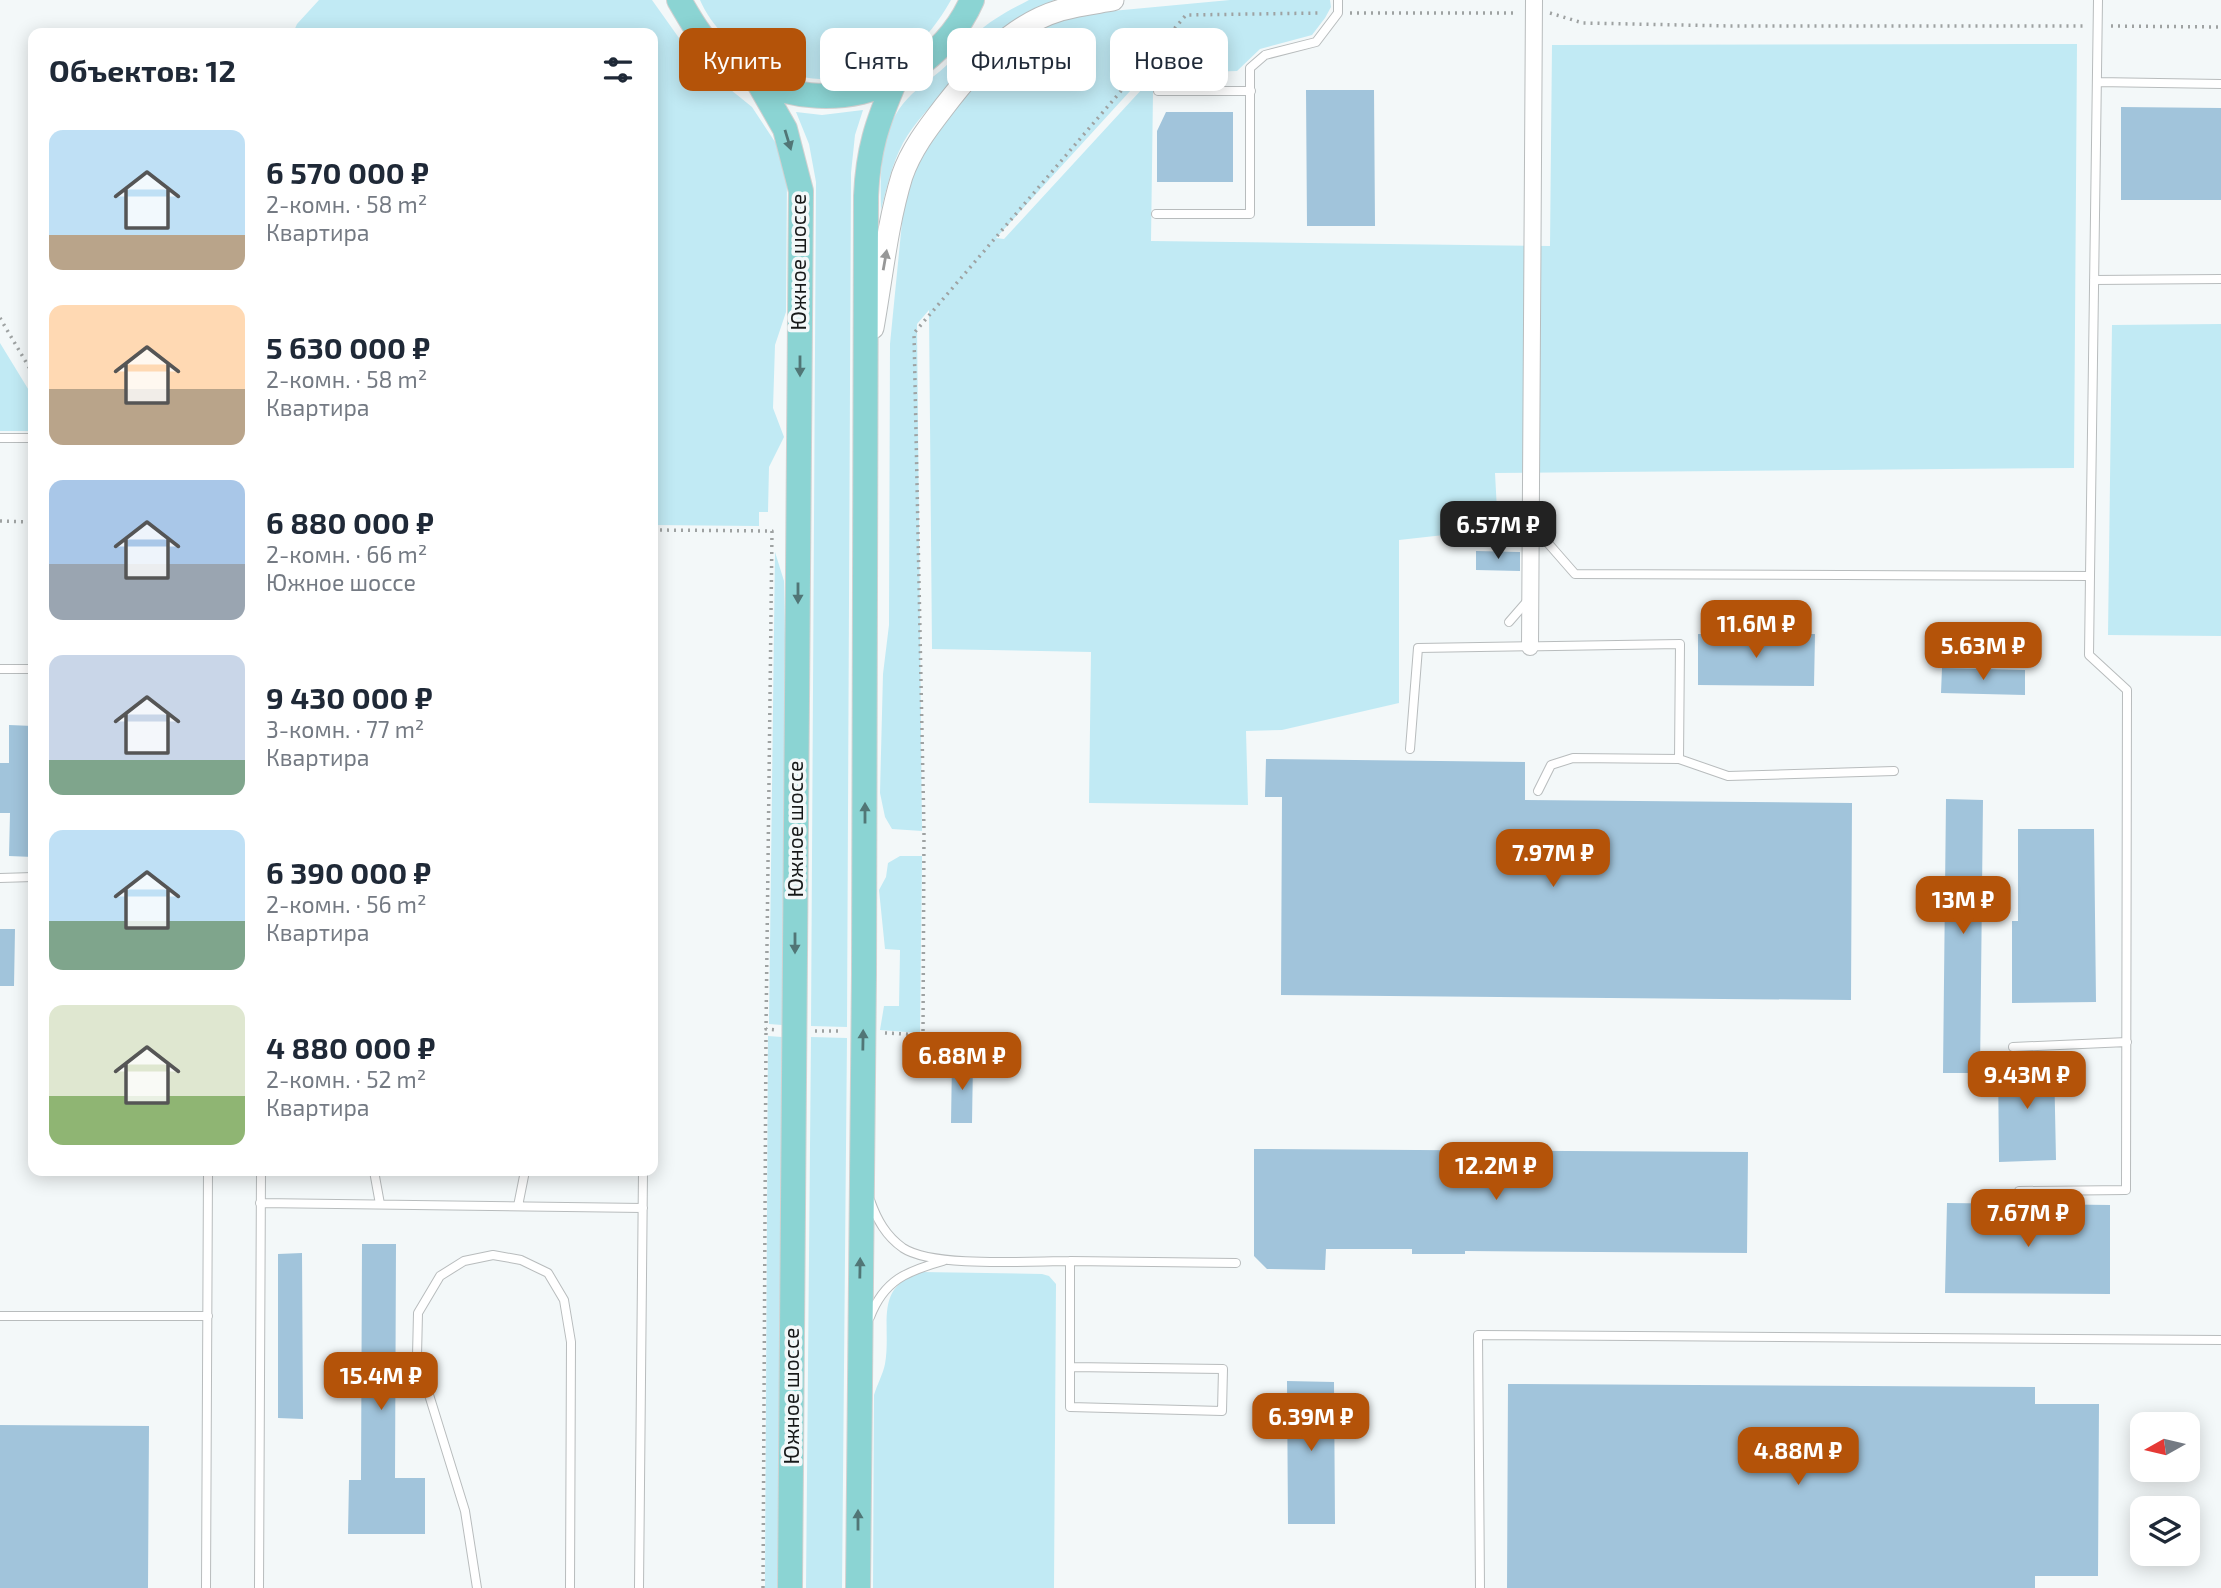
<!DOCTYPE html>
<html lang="ru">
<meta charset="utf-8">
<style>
:root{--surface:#fff;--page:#f2f2f3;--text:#1f2937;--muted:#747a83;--accent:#b45309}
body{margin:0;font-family:"Exo 2",sans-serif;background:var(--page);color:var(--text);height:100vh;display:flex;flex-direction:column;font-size:26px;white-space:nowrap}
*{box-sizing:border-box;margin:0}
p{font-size:23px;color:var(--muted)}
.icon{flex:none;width:38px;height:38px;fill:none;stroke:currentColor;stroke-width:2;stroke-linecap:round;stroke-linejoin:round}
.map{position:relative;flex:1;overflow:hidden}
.drawer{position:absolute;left:28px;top:28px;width:630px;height:1148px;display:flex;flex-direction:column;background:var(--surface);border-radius:14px;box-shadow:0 4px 18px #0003}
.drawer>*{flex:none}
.hud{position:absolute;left:679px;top:28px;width:665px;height:63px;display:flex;gap:14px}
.needle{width:46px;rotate:262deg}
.controls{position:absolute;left:2130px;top:1412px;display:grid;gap:14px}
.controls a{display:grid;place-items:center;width:70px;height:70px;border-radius:14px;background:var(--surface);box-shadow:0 4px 18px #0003;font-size:35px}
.price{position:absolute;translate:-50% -60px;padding:0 16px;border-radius:14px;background:var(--accent);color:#fff;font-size:23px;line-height:46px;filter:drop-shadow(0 2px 4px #0008)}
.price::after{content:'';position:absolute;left:50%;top:42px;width:21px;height:16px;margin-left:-10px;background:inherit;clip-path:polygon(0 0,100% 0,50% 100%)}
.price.selected{background:#222;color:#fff}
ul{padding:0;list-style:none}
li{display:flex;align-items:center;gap:21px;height:175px;padding:0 21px}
li span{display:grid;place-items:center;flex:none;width:196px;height:140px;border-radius:14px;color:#555}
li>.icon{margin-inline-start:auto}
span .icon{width:84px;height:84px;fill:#fffc;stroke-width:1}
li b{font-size:30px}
h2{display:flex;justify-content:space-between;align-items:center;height:84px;padding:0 21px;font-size:30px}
.chip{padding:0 24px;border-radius:14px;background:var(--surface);box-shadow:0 4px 18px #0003;font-size:24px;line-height:63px}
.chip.selected{background:var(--accent);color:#fff}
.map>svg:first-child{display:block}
.green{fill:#c1eaf4;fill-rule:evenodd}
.building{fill:#a1c4db}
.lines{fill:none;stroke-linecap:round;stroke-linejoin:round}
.service-casing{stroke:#b8bcbd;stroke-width:10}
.minor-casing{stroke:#b8bcbd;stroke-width:18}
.secondary-casing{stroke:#b8bcbd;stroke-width:23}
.primary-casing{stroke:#d1d1d1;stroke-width:26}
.path{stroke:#9ea2a2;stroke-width:3.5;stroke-dasharray:2 5;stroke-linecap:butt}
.service{stroke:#fff;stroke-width:8}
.minor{stroke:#fff;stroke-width:16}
.secondary{stroke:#fff;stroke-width:21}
.primary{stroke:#8bd4d3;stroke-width:24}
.oneway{fill:#517676}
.oneway2{fill:#979898}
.labels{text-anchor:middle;stroke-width:7;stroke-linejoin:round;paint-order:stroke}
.street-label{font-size:21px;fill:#171919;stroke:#f3f8f9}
</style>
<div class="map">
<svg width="2221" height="1588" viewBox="0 0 2221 1588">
<rect width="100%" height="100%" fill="#f3f8f9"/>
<!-- green -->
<path class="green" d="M319,0H652L684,45L710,73L752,107L781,151L787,175L786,312L775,345L773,408L784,437L769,467L768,512H759V526L653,525V33H293L297,24Z
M700,0H951C939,21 926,39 906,53C901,57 893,60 887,63C866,72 843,79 820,79C771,77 719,44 700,0Z
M1029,0H1054C1012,19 983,52 951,85C934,103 915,121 903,143C892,164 887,187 881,210C880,168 880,124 912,94C924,83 938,74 949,63C958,54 966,44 975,35C990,20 1010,10 1029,0Z
M1230,0H1330L1331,7L1325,18L1312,35L1260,49L1237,71L1172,73L1153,92L1151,241L1550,246L1552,45L2077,44L2074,468L1495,473L1498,529L1399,540V703L1282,730L1246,731L1248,805L1089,803L1091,652L932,649L929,310L917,324L922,831L892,829L885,817L880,793L883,674L889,625L890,344L905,192L914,163L943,122L992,68L1015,47L1042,28L1080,14ZM1184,32L1189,38L1004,239L996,238Z
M863,110L855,135L851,173L847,1027L811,1026L816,182L809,144L796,112L822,115Z
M2221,324V636L2108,635L2112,325Z
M0,343L33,397V431H0Z
M775,552L784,581L785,637L782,1025L769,1024Z
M900,856H922L920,1033L880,1030L884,1006H899L900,950L885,949L879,890L886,877L888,863Z
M768,1036L782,1037L778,1588H765Z
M811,1037L847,1038L842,1588H806Z
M922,1272L1042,1274L1049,1276L1056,1284L1054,1588H873L874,1395C877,1385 883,1374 885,1364C892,1325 872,1287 922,1272Z"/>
<!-- building -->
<path class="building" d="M1306,90H1374L1375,226H1307Z
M2121,107L2221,108V200H2121Z
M1166,112H1233V182H1157V131Z
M1476,551L1520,552V571L1476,570Z
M1698,634H1815L1814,686L1698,685Z
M1942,668L2025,670V695L1941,693Z
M9,725L33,726V857L9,856L10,813H0V763H9Z
M1266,759L1525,762V800L1852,803L1851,1000L1281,995L1282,797H1265Z
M1946,799L1983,800L1980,1073H1943Z
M2018,829H2094L2096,1002L2012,1003V921H2018Z
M0,929H15L14,986H0Z
M952,1060L973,1061L972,1123H951Z
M2054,1061L2056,1160L1999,1162L1998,1062Z
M1254,1149L1748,1152L1747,1253L1465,1251V1254H1412V1249H1326L1325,1270L1267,1269L1254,1256Z
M1947,1203L2110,1205V1294L1945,1293Z
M362,1244H396L395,1478H425V1534H348L349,1480H361Z
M302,1253L303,1419L278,1418V1254Z
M1287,1381L1334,1382L1335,1524H1288Z
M1508,1384L2035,1387V1404H2099L2098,1576H2035V1588H1507Z
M0,1425L149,1426L148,1588H0Z"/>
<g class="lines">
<!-- service casing -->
<g class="service-casing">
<path id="service" d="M2097,82L2221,84
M1158,91H1251
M1156,214H1250V68L1265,55L1316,42L1338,13V0
M2094,280L2221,279
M0,438H33
M1533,526L1575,574L2090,576L2089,655L2127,690L2126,1190L2019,1191
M2090,576L2098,0
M1509,622L1529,599
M0,669H33
M1410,749L1418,648L1680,644L1679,759L1573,758L1551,765L1538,791
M1679,759L1728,776L1894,771
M0,878L33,877
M2013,1047L2127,1042
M374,1171L380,1204
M870,1200C877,1220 886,1236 903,1248C933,1268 1031,1261 1070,1261V1407L1222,1411L1223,1369L1070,1367
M260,1203L643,1208
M518,1206L525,1171
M1070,1261L1236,1263
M0,1316H208
M870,1317C884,1280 907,1271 943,1261
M206,1588L208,1171
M259,1588L261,1171
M477,1588L465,1511L417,1356L418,1313L440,1276L464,1261L493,1255L521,1260L548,1273L564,1300L571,1342L570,1588
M639,1588L643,1171
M1480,1588L1478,1335L2221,1340"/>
</g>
<!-- minor casing -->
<g class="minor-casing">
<path id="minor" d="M1530,647L1534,0"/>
</g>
<!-- secondary casing -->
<g class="secondary-casing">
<path id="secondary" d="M873,328C882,278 887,225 902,176C911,150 927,129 944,107C975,67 1009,25 1061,10C1078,5 1096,3 1113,0"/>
</g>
<!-- primary casing -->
<g class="primary-casing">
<path id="primary" d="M679,0C690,19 701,38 716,53C768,102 850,110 909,72C936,54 959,30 972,0
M757,80L785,129L801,191L790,1588
M858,1588L864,974L866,196C868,150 877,123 895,81"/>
</g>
<!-- path -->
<path class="path" d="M1350,13H1517
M1550,13L1583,23L1731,26H2086
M2111,26L2221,27
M0,318L33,374
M0,521L33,522
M653,530L772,531L766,1029L776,1030
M815,1031H842
M885,1033L923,1035L924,831L914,333L1186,15L1321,13
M763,1588L766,1029"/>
<!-- service -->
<use href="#service" class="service"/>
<!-- minor -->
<use href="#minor" class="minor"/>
<!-- secondary -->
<use href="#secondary" class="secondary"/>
<!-- primary -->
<use href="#primary" class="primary"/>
</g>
<!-- one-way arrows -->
<defs><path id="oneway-solid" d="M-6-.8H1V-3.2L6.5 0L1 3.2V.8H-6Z" transform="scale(1.75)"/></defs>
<g class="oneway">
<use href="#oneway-solid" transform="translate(788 140) rotate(73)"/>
<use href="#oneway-solid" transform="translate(800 366) rotate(90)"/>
<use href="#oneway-solid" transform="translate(798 593) rotate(90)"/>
<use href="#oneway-solid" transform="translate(865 813) rotate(-90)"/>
<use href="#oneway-solid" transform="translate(795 943) rotate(90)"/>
<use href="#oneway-solid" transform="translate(863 1040) rotate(-89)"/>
<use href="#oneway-solid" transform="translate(860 1268) rotate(-89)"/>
<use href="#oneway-solid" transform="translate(858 1520) rotate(-90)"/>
</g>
<use class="oneway2" href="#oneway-solid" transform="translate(885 260) rotate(-80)"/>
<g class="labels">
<!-- street labels -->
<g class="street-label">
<text transform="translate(799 262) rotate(-90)" y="7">Южное шоссе</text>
<text transform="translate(796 829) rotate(-90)" y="7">Южное шоссе</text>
<text transform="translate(792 1396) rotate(-90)" y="7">Южное шоссе</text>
</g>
</g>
</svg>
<div class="controls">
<a><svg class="needle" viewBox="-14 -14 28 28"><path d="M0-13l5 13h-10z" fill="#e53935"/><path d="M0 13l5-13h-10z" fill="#747a83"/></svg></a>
<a><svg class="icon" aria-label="layers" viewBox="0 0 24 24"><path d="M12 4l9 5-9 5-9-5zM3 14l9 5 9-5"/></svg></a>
</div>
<b class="price selected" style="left:1498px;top:561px">6.57M ₽</b>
<b class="price" style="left:1756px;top:660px">11.6M ₽</b>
<b class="price" style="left:1983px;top:682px">5.63M ₽</b>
<b class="price" style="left:1553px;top:889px">7.97M ₽</b>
<b class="price" style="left:1963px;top:936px">13M ₽</b>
<b class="price" style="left:962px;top:1092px">6.88M ₽</b>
<b class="price" style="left:2027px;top:1111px">9.43M ₽</b>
<b class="price" style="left:1496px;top:1202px">12.2M ₽</b>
<b class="price" style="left:2028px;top:1249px">7.67M ₽</b>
<b class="price" style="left:381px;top:1412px">15.4M ₽</b>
<b class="price" style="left:1311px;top:1453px">6.39M ₽</b>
<b class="price" style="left:1798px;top:1487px">4.88M ₽</b>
<div class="hud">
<a class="chip selected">Купить</a>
<a class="chip">Снять</a>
<a class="chip">Фильтры</a>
<a class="chip">Новое</a>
</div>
<section class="drawer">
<h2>Объектов: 12<svg class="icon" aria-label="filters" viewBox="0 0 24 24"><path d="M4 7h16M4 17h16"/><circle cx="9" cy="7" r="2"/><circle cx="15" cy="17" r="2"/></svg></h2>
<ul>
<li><span style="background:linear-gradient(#bfe0f5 75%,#b9a48a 0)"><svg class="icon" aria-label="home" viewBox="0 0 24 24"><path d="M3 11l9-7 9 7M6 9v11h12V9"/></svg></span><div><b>6 570 000 ₽</b><p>2-комн. · 58 m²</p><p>Квартира</p></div></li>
<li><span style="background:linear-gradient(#ffd9b3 60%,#b9a48a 0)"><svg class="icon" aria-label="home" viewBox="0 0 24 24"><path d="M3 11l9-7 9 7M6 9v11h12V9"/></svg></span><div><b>5 630 000 ₽</b><p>2-комн. · 58 m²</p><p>Квартира</p></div></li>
<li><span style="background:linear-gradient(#a9c7e8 60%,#9aa5b1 0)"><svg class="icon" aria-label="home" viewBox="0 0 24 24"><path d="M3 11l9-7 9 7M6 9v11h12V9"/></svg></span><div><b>6 880 000 ₽</b><p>2-комн. · 66 m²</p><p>Южное шоссе</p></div></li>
<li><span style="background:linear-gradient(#c9d6e8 75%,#7fa58c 0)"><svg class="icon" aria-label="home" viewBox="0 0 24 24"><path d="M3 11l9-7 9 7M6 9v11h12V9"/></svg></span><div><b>9 430 000 ₽</b><p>3-комн. · 77 m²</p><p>Квартира</p></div></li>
<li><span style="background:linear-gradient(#bfe0f5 65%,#7fa58c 0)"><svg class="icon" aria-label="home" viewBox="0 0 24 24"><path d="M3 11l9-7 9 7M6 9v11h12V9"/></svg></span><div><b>6 390 000 ₽</b><p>2-комн. · 56 m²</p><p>Квартира</p></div></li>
<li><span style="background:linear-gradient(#dfe7d0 65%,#8fb573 0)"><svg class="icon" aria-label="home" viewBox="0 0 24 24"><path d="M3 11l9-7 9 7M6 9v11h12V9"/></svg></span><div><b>4 880 000 ₽</b><p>2-комн. · 52 m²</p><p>Квартира</p></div></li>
</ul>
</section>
</div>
